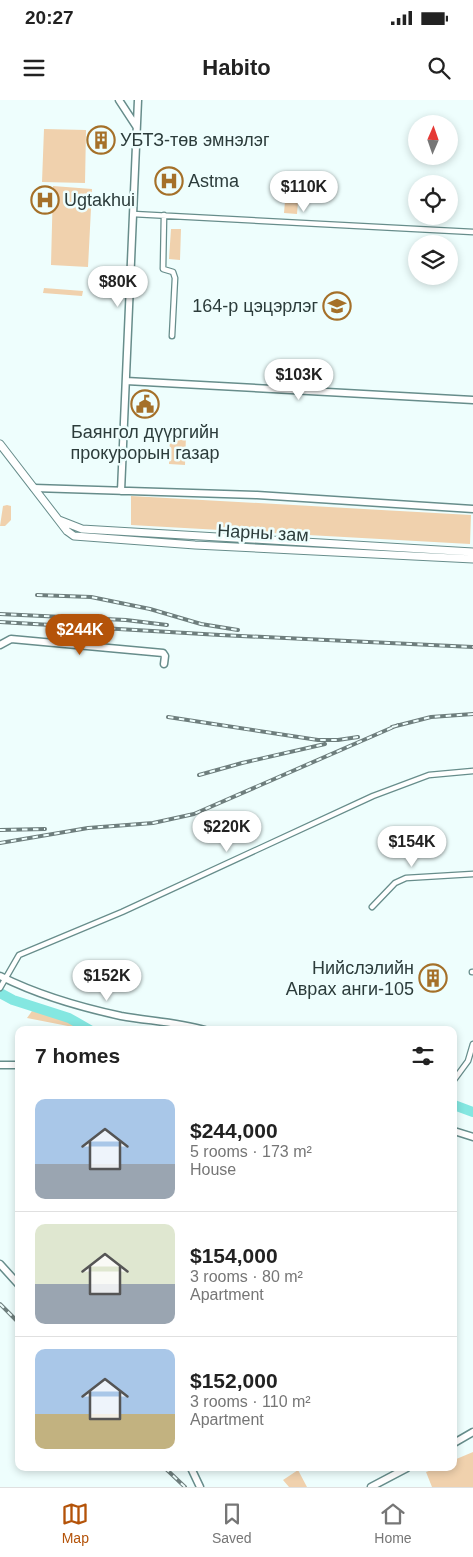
<!DOCTYPE html>
<meta charset="utf-8">
<style>
:root{--surface:#fff;--page:#f2f2f2;--text:#222;--muted:#767676;--line:#e0e0e0;--accent:#b45309}
body{margin:0;font-family:Arial,sans-serif;background:var(--page);color:var(--text);height:100vh;display:flex;flex-direction:column;font-size:19px;white-space:nowrap}
*{box-sizing:border-box;margin:0}
p{font-size:16px;color:var(--muted)}
.icon{flex:none;width:28px;height:28px;fill:none;stroke:currentColor;stroke-width:2;stroke-linecap:round;stroke-linejoin:round}
.map{position:relative;flex:1;overflow:hidden}
.panel{position:absolute;left:15px;top:926px;width:442px;height:445px;display:flex;flex-direction:column;background:var(--surface);border-radius:10px;box-shadow:0 2px 8px #0003}
.panel>*{flex:none}
.needle{width:32px;rotate:2deg}
.controls{position:absolute;left:408px;top:15px;display:grid;gap:10px}
.controls a{display:grid;place-items:center;width:50px;height:50px;border-radius:50%;background:var(--surface);box-shadow:0 2px 8px #0003;font-size:25px}
.price{position:absolute;translate:-50% -42px;padding:0 11px;border-radius:18px;background:#fff;color:#222;font-size:16px;line-height:32px;filter:drop-shadow(0 1px 2px #0008)}
.price::after{content:'';position:absolute;left:50%;top:30px;width:15px;height:11px;margin-left:-8px;background:inherit;clip-path:polygon(0 0,100% 0,50% 100%)}
.price.active{background:var(--accent);color:#fff}
ul{padding:0;list-style:none}
li{display:flex;align-items:center;gap:15px;height:125px;padding:0 20px}
li+li{border-top:1px solid var(--line)}
li span{display:grid;place-items:center;flex:none;width:140px;height:100px;border-radius:10px;color:#555}
li>.icon{margin-inline-start:auto}
span .icon{width:60px;height:60px;fill:#fffc;stroke-width:1}
li b{font-size:21px}
h2{display:flex;justify-content:space-between;align-items:center;height:60px;padding:0 20px;font-size:21px}
.status{display:flex;justify-content:space-between;align-items:center;height:35px;padding:0 25px;background:var(--surface);direction:ltr}
.status svg{height:14px;fill:currentColor}
header{display:flex;justify-content:space-between;align-items:center;height:65px;padding:0 20px;background:var(--surface);font-size:22px;font-weight:800}
.tabs{display:flex;justify-content:space-around;align-items:center;height:70px;border-top:1px solid var(--line);background:var(--surface);font-size:14px;color:var(--muted)}
.tabs a{display:grid;justify-items:center;gap:2px}
.tabs .active{color:var(--accent)}
.map>svg:first-child{display:block}
.green{fill:#f0d1ad}
.lines{fill:none;stroke-linecap:round;stroke-linejoin:round}
.river{stroke:#84e7e1;stroke-width:10}
.street-casing{stroke:#678d8b;stroke-width:7}
.secondary-casing{stroke:#678d8b;stroke-width:9}
.primary-casing{stroke:#678d8b;stroke-width:9}
.street{stroke:#fff;stroke-width:4.5}
.secondary{stroke:#fff;stroke-width:6}
.primary{stroke:#fff;stroke-width:7}
.rail-casing{stroke:#6e7e7d;stroke-width:4}
.rail{stroke:#eefefd;stroke-width:2;stroke-dasharray:5.5;stroke-linecap:butt}
.labels{text-anchor:middle;stroke-width:5;stroke-linejoin:round;paint-order:stroke}
.poi-label{font-size:18px;fill:#2c3c3b;stroke:#eefefd;text-anchor:start}
.street-label{font-size:18px;fill:#2c3c3b;stroke:#eefefd}
</style>
<div class="status"><b>20:27</b><svg viewBox="0 0 49 12"><path d="M0 12V9h3v3zM5 12V6h3v6zM10 12V3h3v9zM15 12V0h3v12zM26 1h20v11H26zM47 4h2v5h-2z"/></svg></div>
<header><svg class="icon" aria-label="menu" viewBox="0 0 24 24"><path d="M4 6h16M4 12h16M4 18h16"/></svg>Habito<svg class="icon" aria-label="search" viewBox="0 0 24 24"><circle cx="10" cy="10" r="6"/><path d="M15 15l6 6"/></svg></header>
<div class="map">
<svg width="473" height="1387" viewBox="0 0 473 1387">
<rect width="100%" height="100%" fill="#eefefd"/>
<!-- green -->
<path class="green" d="M44,29L86,30L85,83L42,82Z
M53,86L92,89L88,167L51,165Z
M285,101L298,102L297,114L284,113Z
M171,129H181L180,160L169,159Z
M44,188L83,191L82,196L43,193Z
M170,335H186L185,365L169,364Z
M131,396L471,415L470,444L131,425Z
M7,405L11,406V420L5,426H0L3,406Z
M32,911L54,916L74,924L73,927L27,918Z
M473,1352V1387H432L426,1372L437,1368H454V1360Z
M298,1370L307,1387H289L283,1380Z"/>
<g class="lines">
<!-- river -->
<path class="river" d="M0,893L13,900L69,918L90,930
M454,1005L473,1012"/>
<!-- street casing -->
<g class="street-casing">
<path id="street" d="M133,114L473,132
M164,115L163,169L173,172L175,178L172,236
M372,807L395,783L406,778L473,774
M472,872H473
M0,888L19,855L122,812L373,696L429,675L473,671
M454,980L468,961L473,944"/>
</g>
<!-- secondary casing -->
<g class="secondary-casing">
<path id="secondary" d="M119,0L136,26
M126,281L473,300
M34,388L257,395L473,409
M121,391L138,0
M0,545L11,539L163,553L165,556L164,564
M0,876C38,895 79,907 121,916C149,921 177,922 205,930
M0,965H19
M454,1031L473,1037
M0,1164L19,1185
M454,1343L473,1332
M191,1368L200,1387
M371,1387L407,1368"/>
</g>
<!-- primary casing -->
<g class="primary-casing">
<path id="primary" d="M0,344L67,431L74,436L195,445L473,459
M59,420L82,429L473,452"/>
</g>
<!-- street -->
<use href="#street" class="street"/>
<!-- secondary -->
<use href="#secondary" class="secondary"/>
<!-- primary -->
<use href="#primary" class="primary"/>
<!-- rail casing -->
<g class="rail-casing">
<path id="rail" d="M37,495L91,497L150,509L201,524L238,530
M0,514L126,520L167,525
M0,522L220,535L473,547
M168,617L318,640H338L358,637
M392,627L431,617L473,614
M199,675L242,663L325,644
M0,730L45,729
M0,743L88,728L153,723L194,714L398,625
M0,1204L19,1223
M165,1368L185,1387"/>
</g>
<!-- rail -->
<use href="#rail" class="rail"/>
</g>
<!-- icons -->
<defs>
<g id="building-ring" transform="scale(1.4375)"><circle r="9.5" fill="#eefefd" stroke="#a57029" stroke-width="1.5"/><path d="M-4-6H4V6H1V3H-1V6H-4ZM-2.5-4.3h1.7v1.8h-1.7ZM.8-4.3h1.7v1.8H.8ZM-2.5-1h1.7V.8h-1.7ZM.8-1h1.7V.8H.8Z" fill="#a57029"/></g>
<g id="hospital-ring" transform="scale(1.4375)"><circle r="9.5" fill="#eefefd" stroke="#a57029" stroke-width="1.5"/><path d="M-5-5h3v3.5h4V-5h3V5h-3V1.5h-4V5h-3Z" fill="#a57029"/></g>
<g id="school-ring" transform="scale(1.4375)"><circle r="9.5" fill="#eefefd" stroke="#a57029" stroke-width="1.5"/><path d="M0-5L7-2L0 1L-7-2ZM-4 1L0 2.5L4 1V4Q0 6-4 4Z" fill="#a57029"/></g>
<g id="civic-ring" transform="scale(1.4375)"><circle r="9.5" fill="#eefefd" stroke="#a57029" stroke-width="1.5"/><path d="M-.6-6.5H3V-4.5H.6V-3L4-1V1h2V6H-6V1h2V-1L-.6-3ZM-1.2 2.5V6h2.4V2.5Z" fill="#a57029"/></g>
</defs>
<g fill-rule="evenodd">
<use href="#building-ring" x="101" y="40"/>
<use href="#hospital-ring" x="169" y="81"/>
<use href="#hospital-ring" x="45" y="100"/>
<use href="#school-ring" x="337" y="206"/>
<use href="#civic-ring" x="145" y="304"/>
<use href="#building-ring" x="433" y="878"/>
</g>
<g class="labels">
<!-- poi labels -->
<g class="poi-label">
<text x="120" y="46">УБТЗ-төв эмнэлэг</text>
<text x="188" y="87">Astma</text>
<text x="64" y="106">Ugtakhui</text>
<text x="318" y="212" text-anchor="end">164-р цэцэрлэг</text>
<text x="145" y="338" text-anchor="middle">Баянгол дүүргийн<tspan x="145" dy="21">прокурорын газар</tspan></text>
<text x="414" y="874" text-anchor="end">Нийслэлийн<tspan x="414" dy="21">Аврах анги-105</tspan></text>
</g>
<!-- street labels -->
<g class="street-label">
<text transform="translate(263 433) rotate(3)" y="6">Нарны зам</text>
</g>
</g>
</svg>
<div class="controls">
<a><svg class="needle" viewBox="-14 -14 28 28"><path d="M0-13l5 13h-10z" fill="#e53935"/><path d="M0 13l5-13h-10z" fill="#767676"/></svg></a>
<a><svg class="icon" aria-label="locate" viewBox="0 0 24 24"><circle cx="12" cy="12" r="6"/><path d="M12 2v4M12 18v4M2 12h4M18 12h4"/></svg></a>
<a><svg class="icon" aria-label="layers" viewBox="0 0 24 24"><path d="M12 4l9 5-9 5-9-5zM3 14l9 5 9-5"/></svg></a>
</div>
<b class="price" style="left:304px;top:113px">$110K</b>
<b class="price" style="left:118px;top:208px">$80K</b>
<b class="price" style="left:299px;top:301px">$103K</b>
<b class="price active" style="left:80px;top:556px">$244K</b>
<b class="price" style="left:227px;top:753px">$220K</b>
<b class="price" style="left:412px;top:768px">$154K</b>
<b class="price" style="left:107px;top:902px">$152K</b>
<section class="panel">
<h2>7 homes<svg class="icon" aria-label="filters" viewBox="0 0 24 24"><path d="M4 7h16M4 17h16"/><circle cx="9" cy="7" r="2"/><circle cx="15" cy="17" r="2"/></svg></h2>
<ul>
<li><span style="background:linear-gradient(#a9c7e8 65%,#9aa5b1 0)"><svg class="icon" aria-label="home" viewBox="0 0 24 24"><path d="M3 11l9-7 9 7M6 9v11h12V9"/></svg></span><div><b>$244,000</b><p>5 rooms · 173 m²</p><p>House</p></div></li>
<li><span style="background:linear-gradient(#dfe7d0 60%,#9aa5b1 0)"><svg class="icon" aria-label="home" viewBox="0 0 24 24"><path d="M3 11l9-7 9 7M6 9v11h12V9"/></svg></span><div><b>$154,000</b><p>3 rooms · 80 m²</p><p>Apartment</p></div></li>
<li><span style="background:linear-gradient(#a9c7e8 65%,#c2b280 0)"><svg class="icon" aria-label="home" viewBox="0 0 24 24"><path d="M3 11l9-7 9 7M6 9v11h12V9"/></svg></span><div><b>$152,000</b><p>3 rooms · 110 m²</p><p>Apartment</p></div></li>
</ul>
</section>
</div>
<nav class="tabs">
<a class="active"><svg class="icon" aria-label="map" viewBox="0 0 24 24"><path d="M3 6l6-2 6 2 6-2v14l-6 2-6-2-6 2zM9 4v14M15 6v14"/></svg>Map</a>
<a><svg class="icon" aria-label="saved" viewBox="0 0 24 24"><path d="M7 4h10v16l-5-4-5 4z"/></svg>Saved</a>
<a><svg class="icon" aria-label="home" viewBox="0 0 24 24"><path d="M3 11l9-7 9 7M6 9v11h12V9"/></svg>Home</a>
</nav>
